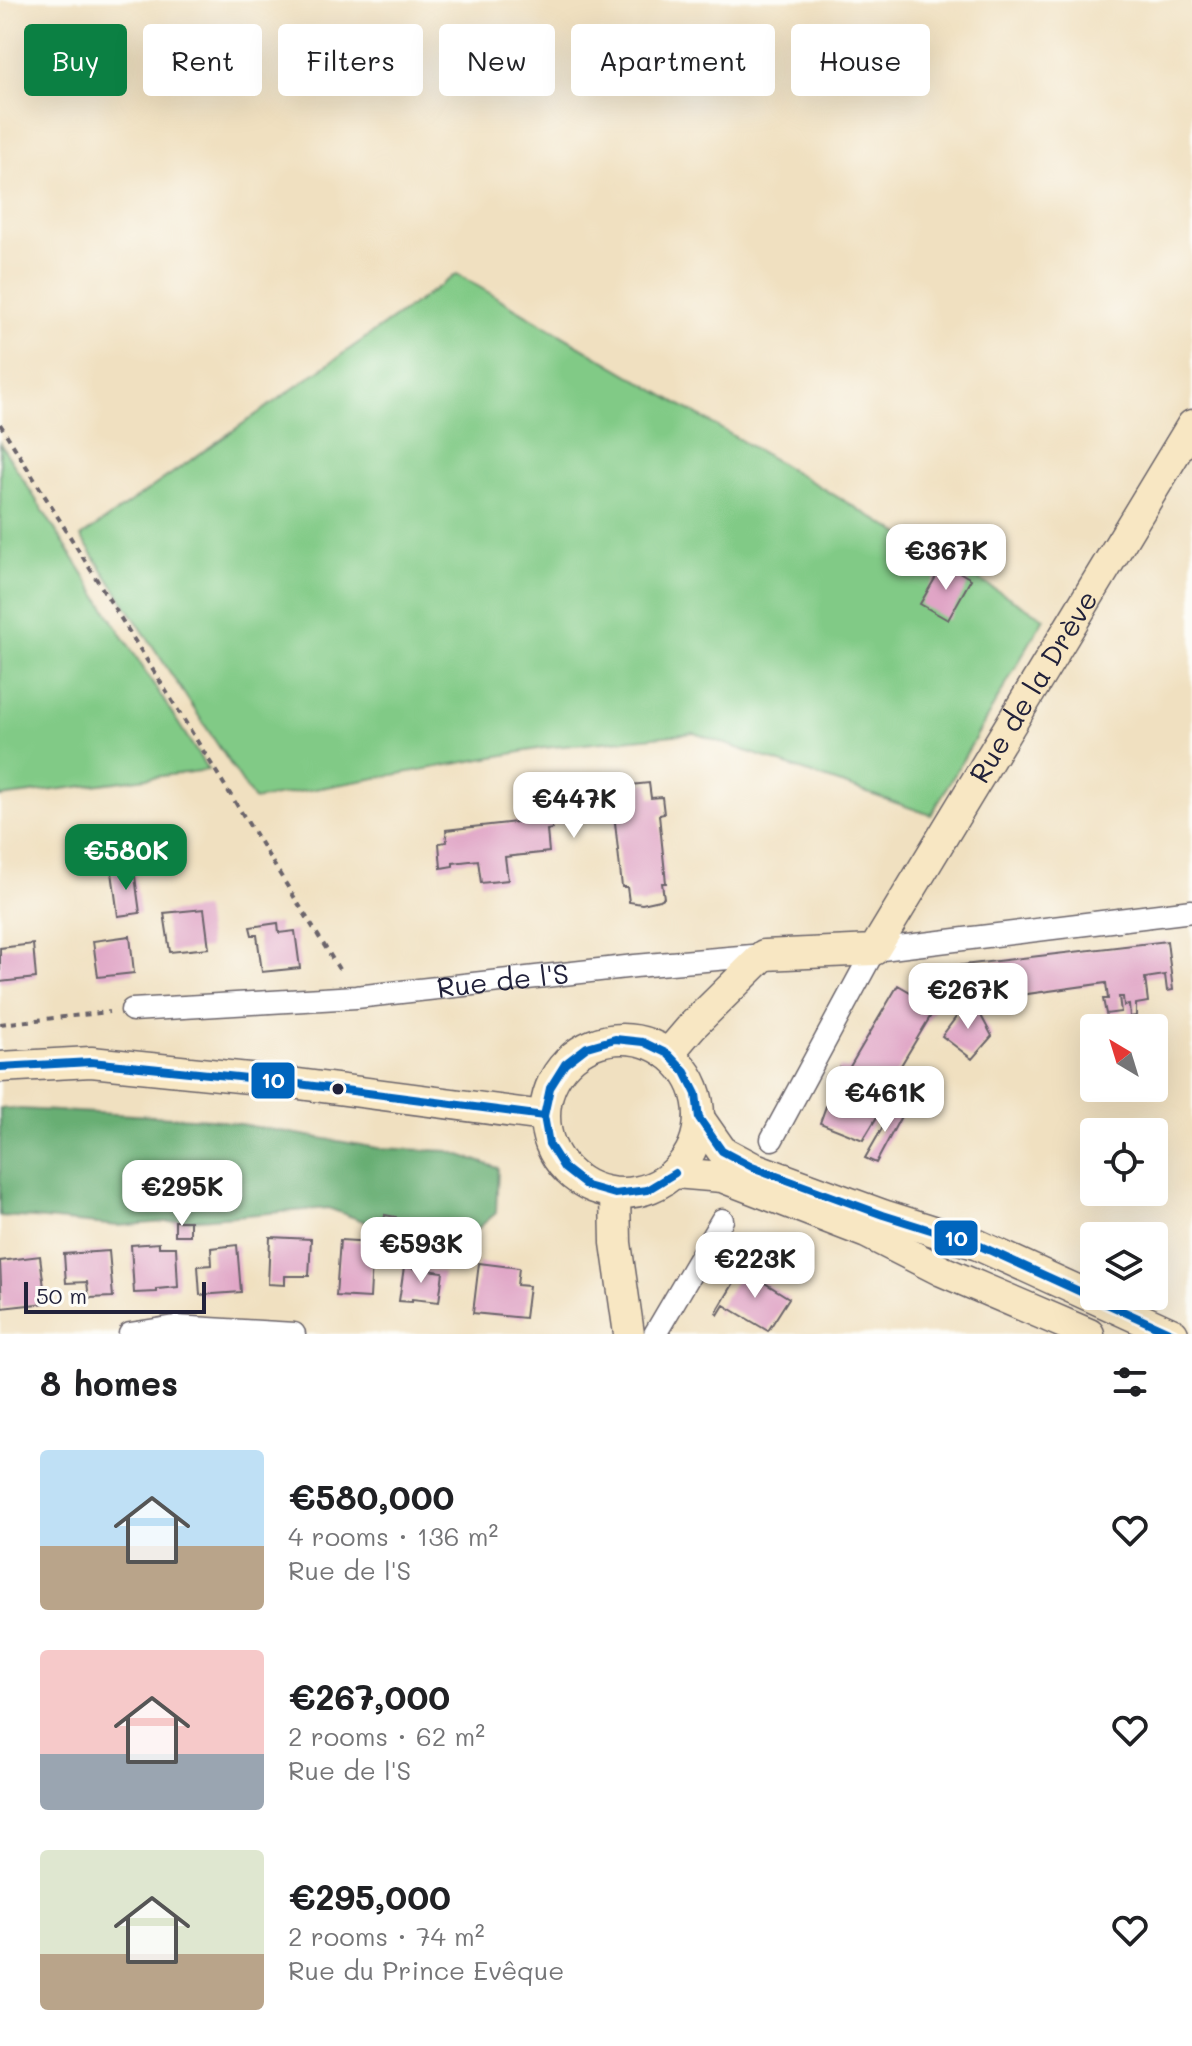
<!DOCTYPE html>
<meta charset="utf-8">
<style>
:root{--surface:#fff;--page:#f6f6f6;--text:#202124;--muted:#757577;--accent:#0b8043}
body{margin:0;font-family:Mali,sans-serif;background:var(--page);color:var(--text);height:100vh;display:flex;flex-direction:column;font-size:30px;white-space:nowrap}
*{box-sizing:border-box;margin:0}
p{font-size:26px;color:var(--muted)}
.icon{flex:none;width:44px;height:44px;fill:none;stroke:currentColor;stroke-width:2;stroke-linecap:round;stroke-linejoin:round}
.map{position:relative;height:1334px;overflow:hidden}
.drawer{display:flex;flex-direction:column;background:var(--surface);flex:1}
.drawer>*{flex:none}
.banner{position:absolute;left:24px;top:24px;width:1144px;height:72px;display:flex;gap:16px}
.needle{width:52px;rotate:322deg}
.fabs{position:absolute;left:1080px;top:1014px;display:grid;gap:16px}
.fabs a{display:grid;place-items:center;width:88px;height:88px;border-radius:8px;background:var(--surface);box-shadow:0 8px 32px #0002;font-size:40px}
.scale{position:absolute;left:24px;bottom:20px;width:182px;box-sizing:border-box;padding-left:8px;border:4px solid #22223b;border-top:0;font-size:22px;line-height:28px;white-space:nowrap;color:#22223b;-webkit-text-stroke:6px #fdfcf7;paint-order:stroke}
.price{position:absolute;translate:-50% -68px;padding:0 18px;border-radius:16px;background:#fff;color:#222;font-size:26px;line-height:52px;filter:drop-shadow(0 2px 4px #0008)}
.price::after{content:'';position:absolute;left:50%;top:48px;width:24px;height:18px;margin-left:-12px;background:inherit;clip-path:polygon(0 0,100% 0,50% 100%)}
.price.current{background:var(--accent);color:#fff}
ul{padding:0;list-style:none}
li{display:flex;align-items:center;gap:24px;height:200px;padding:0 40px}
li span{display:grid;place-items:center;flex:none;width:224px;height:160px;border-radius:8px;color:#555}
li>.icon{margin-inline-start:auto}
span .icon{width:96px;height:96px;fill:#fffc;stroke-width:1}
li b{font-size:34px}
h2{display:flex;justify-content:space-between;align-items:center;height:96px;padding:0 40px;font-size:34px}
.chip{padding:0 28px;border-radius:8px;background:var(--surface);box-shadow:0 8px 32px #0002;font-size:28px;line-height:72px}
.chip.current{background:var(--accent);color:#fff}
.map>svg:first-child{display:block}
.green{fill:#81ca86;stroke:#527660;stroke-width:2}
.forest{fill:#68ae73;stroke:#456857;stroke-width:2}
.building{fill:#e0a5c6}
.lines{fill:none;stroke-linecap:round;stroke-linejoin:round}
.street-casing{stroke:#6a646a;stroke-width:25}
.secondary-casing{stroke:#6a646a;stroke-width:33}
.path{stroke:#6a646a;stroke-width:4;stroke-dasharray:6 6;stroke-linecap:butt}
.street{stroke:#fff;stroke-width:22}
.secondary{stroke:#f8e7c3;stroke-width:30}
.bus-1-casing{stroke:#fdfcf7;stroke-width:14}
.bus-1{stroke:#0065bd;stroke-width:8}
.bus-dot{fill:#22223b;stroke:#fdfcf7;stroke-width:3}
.labels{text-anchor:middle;stroke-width:8;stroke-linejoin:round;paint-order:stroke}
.street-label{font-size:28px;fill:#22223b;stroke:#fdfcf7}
.line-badge{stroke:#fdfcf7;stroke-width:3}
.badge-label{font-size:22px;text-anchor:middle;font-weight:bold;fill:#fff}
</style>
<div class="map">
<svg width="1192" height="1334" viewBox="0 0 1192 1334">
<rect width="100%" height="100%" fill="#fdfcf7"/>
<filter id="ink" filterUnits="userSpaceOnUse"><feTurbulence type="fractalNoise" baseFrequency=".0125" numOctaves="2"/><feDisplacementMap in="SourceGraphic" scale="16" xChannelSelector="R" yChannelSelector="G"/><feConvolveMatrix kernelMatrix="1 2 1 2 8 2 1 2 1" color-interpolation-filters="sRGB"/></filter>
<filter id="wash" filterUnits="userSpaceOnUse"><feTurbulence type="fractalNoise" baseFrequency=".006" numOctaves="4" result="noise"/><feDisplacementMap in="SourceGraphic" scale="32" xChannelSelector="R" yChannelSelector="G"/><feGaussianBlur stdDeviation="1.8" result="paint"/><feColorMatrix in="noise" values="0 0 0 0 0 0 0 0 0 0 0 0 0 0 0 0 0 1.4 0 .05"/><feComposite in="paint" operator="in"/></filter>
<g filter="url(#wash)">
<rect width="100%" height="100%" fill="#f0e0c0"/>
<!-- green -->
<path class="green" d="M457,274L1044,618L931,815L694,733L543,748L254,800L81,537Z
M0,443L208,770L0,797Z"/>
<!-- forest -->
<path class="forest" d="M0,1108L211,1119L378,1148L449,1151L498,1168L496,1213L476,1230L406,1237L328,1208L118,1226L34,1218L0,1216Z"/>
<g id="blocks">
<!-- building -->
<path class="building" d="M944,563L971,579L948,620L920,604Z
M649,783L651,798L662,797L664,814L659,815L666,883H662L664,898L660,900L642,904L629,902L627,887H622L614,813L576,818V821L552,824V829L547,830L549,852L505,857L508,880L481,883L478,860L453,863V866L441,868L439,843L447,842L446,830L525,821L524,818L572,812L570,796L613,794L612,787Z
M91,828L95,863L84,864L80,829Z
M116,831L118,845H109L107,832Z
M134,869L140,913L118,916L112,872Z
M204,909L209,948L170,952L164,913Z
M278,923L279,933L295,931L300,968L262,972L257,935H252L250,927Z
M130,936L134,973L98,977L93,941Z
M1167,941L1173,990L1167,991L1165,975L1145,978L1148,1002L1136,1004V1016L1130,1017L1129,1005L1124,1006L1123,997H1119L1121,1012L1106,1014L1103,999H1108L1106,983L1020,995L1019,987L970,994L954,966Z
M33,944L36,978L0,982V948Z
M898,985L936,1007L891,1082L883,1100L886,1102L863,1140L820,1123L840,1067L848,1070Z
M971,997L992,1036L972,1059L942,1036Z
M902,1102L907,1105L876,1163L865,1158L892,1111L895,1113Z
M385,1215L396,1217L393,1244L381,1242Z
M175,1221H190V1235H175Z
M270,1237L311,1239L309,1276H285V1285L268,1284Z
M340,1240L373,1242L370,1298L336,1296Z
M159,1243V1247H176L178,1287L157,1289V1292L134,1293L131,1245Z
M237,1245L241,1292L200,1295L198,1266L212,1265L211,1248Z
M109,1251L113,1297L89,1298L87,1282L66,1283L64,1254Z
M40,1256L46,1303L2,1308L0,1261Z
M479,1263L519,1268L517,1285L529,1286L525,1318L473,1313Z
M404,1267L443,1272L439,1302L412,1299V1302L399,1301Z
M742,1269L789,1298L768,1331L724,1305L718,1315L716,1313Z"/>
</g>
</g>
<g filter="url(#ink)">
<use href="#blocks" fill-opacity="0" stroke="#6a646a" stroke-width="2"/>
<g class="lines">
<!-- street casing -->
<g class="street-casing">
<g id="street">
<path id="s1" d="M132,1010L356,997L635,966L764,955"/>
<path d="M772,1139L874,950L1192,911"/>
<path d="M130,1334L175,1327L294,1334"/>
<path d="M655,1334L722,1220"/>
</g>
</g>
<!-- secondary casing -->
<g class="secondary-casing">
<g id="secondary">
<circle cx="622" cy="1116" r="77"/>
<path id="s2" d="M668,1054L692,1026L764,955L874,950L1192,425"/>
<path d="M0,1067L91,1062L268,1080L544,1116"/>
<path d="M699,1118L722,1151L752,1167L883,1215L978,1245L1173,1334"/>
<path d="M675,1173L722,1177L867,1233L942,1271L1089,1334"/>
<path d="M615,1194L616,1243L629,1334"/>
</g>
</g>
<!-- path -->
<path class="path" d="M0,424L342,974
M0,1024L109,1012"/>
<!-- street -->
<use href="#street" class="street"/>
<!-- secondary -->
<use href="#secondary" class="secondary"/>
<!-- bus-1 casing -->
<g class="bus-1-casing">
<path id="bus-1" d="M0,1067L91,1062L268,1080L544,1116
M675,1173L647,1190L615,1194L587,1186L564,1168L549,1144L544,1116L550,1088L565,1064L587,1047L615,1039L643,1042L668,1054L685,1072L696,1094L699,1118L722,1151L752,1167L883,1215L978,1245L1173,1334"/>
</g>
<!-- bus-1 -->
<use href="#bus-1" class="bus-1"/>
</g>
</g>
<!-- markers -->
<circle class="bus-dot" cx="338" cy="1089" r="7"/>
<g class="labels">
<!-- street labels -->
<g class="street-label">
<text dy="10" stroke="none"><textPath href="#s2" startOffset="556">Rue de la Drève</textPath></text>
<text dy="10" stroke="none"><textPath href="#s1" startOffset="372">Rue de l'S</textPath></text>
</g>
</g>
<g class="line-badge">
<rect x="250" y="1061" width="46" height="39" rx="8" fill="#0065bd"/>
<rect x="933" y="1219" width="46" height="38" rx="8" fill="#0065bd"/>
</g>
<g class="badge-label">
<text x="273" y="1088">10</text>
<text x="956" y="1246">10</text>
</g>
</svg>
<div class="fabs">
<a><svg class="needle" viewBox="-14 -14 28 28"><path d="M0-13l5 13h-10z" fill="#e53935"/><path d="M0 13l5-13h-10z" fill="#757577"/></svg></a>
<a><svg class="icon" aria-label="locate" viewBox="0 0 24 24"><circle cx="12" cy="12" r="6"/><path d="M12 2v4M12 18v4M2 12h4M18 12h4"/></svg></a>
<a><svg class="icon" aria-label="layers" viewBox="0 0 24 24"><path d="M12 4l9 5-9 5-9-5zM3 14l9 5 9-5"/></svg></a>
</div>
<div class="scale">50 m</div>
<b class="price" style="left:946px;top:592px">€367K</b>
<b class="price" style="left:574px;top:840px">€447K</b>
<b class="price current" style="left:126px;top:892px">€580K</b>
<b class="price" style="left:968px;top:1031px">€267K</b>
<b class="price" style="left:885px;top:1134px">€461K</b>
<b class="price" style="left:182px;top:1228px">€295K</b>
<b class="price" style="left:421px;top:1285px">€593K</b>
<b class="price" style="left:755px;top:1300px">€223K</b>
<div class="banner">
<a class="chip current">Buy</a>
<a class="chip">Rent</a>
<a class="chip">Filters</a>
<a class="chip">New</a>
<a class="chip">Apartment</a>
<a class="chip">House</a>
</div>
</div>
<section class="drawer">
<h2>8 homes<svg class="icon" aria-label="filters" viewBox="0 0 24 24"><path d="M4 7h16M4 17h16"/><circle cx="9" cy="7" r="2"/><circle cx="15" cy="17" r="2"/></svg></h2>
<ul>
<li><span style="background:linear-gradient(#bfe0f5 60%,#b9a48a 0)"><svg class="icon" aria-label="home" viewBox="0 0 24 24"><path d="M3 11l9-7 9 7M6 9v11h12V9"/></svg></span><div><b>€580,000</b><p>4 rooms · 136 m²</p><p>Rue de l'S</p></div><svg class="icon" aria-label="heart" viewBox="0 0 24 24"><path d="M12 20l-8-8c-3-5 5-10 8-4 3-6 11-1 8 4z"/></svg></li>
<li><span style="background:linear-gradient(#f6c9c9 65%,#9aa5b1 0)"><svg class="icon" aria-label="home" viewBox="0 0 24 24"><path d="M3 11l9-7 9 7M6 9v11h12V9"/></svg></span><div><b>€267,000</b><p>2 rooms · 62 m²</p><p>Rue de l'S</p></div><svg class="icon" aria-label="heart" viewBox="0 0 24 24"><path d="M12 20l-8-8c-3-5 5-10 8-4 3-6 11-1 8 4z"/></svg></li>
<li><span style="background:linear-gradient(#dfe7d0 65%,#b9a48a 0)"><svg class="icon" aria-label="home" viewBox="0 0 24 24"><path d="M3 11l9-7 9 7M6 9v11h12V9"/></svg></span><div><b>€295,000</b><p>2 rooms · 74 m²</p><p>Rue du Prince Evêque</p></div><svg class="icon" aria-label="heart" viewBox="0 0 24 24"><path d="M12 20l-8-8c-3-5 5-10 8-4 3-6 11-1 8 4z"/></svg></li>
</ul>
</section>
